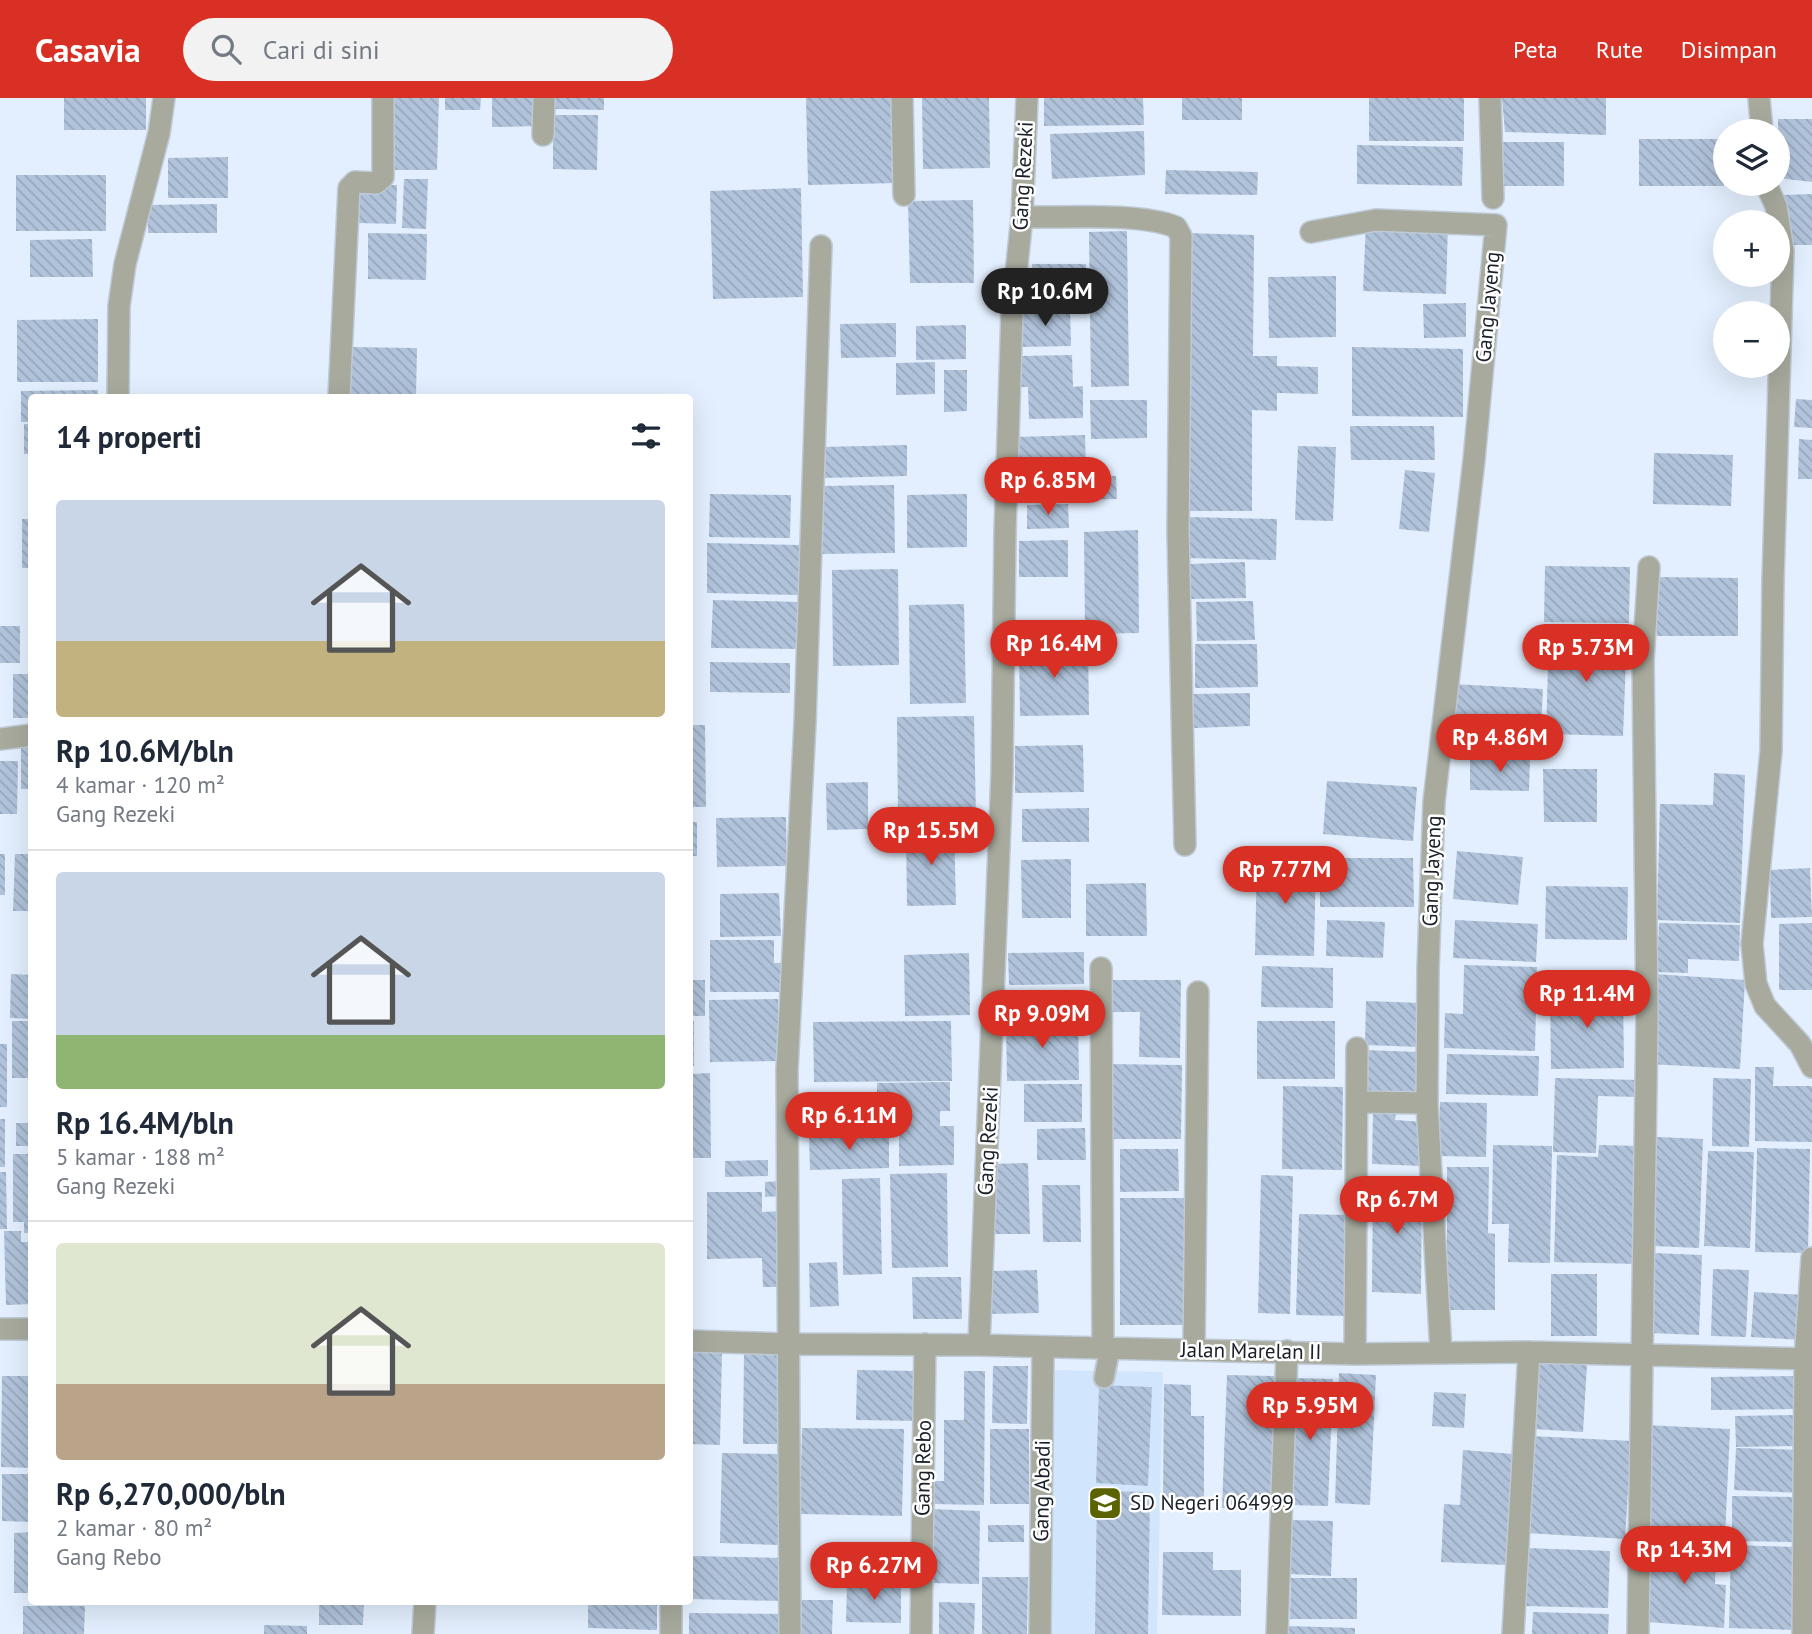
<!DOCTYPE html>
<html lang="id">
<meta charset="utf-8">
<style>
:root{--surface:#fff;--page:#f2f2f3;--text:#1f2937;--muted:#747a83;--line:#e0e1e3;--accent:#d93025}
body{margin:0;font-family:"PT Sans",sans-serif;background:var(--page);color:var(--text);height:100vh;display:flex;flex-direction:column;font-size:26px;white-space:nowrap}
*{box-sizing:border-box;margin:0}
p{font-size:23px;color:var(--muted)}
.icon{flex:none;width:38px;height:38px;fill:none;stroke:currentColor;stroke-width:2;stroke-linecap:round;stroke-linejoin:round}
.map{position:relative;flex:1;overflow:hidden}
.sheet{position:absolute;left:28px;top:296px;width:665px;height:1211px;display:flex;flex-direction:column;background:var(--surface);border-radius:7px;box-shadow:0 7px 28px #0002}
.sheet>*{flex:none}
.tools{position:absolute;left:1713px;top:21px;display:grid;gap:14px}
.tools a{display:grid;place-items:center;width:77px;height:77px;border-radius:50%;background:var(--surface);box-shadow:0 7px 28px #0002;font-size:35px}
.price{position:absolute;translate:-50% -60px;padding:0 16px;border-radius:24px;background:var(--accent);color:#fff;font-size:23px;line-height:46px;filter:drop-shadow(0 2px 4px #0008)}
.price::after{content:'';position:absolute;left:50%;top:42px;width:21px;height:16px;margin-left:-10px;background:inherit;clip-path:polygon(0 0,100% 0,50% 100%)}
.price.on{background:#222;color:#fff}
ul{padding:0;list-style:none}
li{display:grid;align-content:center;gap:14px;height:371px;padding:0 28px}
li+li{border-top:2px solid var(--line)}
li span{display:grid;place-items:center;height:217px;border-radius:7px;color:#555}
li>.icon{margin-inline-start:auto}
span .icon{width:126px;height:126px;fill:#fffc;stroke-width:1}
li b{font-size:30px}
h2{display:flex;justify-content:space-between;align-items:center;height:84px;padding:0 28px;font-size:30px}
header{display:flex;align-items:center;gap:42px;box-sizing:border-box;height:98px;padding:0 35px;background:var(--accent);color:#fff}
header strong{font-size:33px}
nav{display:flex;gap:38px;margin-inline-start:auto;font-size:24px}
.search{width:490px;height:63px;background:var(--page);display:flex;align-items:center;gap:18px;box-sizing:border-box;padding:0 24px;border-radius:38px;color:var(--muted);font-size:26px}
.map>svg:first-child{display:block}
.built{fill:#d1e6fd}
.building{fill:url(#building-back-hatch)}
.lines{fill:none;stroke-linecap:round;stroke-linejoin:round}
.lane-casing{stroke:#bfcad7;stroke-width:23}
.street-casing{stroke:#bfcad7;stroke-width:24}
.lane{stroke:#a7aa9d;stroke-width:19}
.street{stroke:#a7aa9d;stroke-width:21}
.labels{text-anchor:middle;stroke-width:5;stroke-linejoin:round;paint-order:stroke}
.street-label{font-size:21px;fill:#192028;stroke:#fff}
.poi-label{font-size:21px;fill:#192028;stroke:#fff;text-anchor:start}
</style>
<header>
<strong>Casavia</strong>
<div class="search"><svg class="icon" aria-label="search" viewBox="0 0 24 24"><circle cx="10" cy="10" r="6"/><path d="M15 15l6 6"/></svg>Cari di sini</div>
<nav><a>Peta</a><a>Rute</a><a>Disimpan</a></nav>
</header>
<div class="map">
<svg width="1812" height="1536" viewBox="0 0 1812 1536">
<defs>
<pattern id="building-back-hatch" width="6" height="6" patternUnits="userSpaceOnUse" patternTransform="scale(1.75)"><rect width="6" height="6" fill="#b0c3da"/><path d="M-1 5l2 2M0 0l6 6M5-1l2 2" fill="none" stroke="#97a7bb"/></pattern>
</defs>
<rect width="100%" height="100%" fill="#e3effe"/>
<!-- built -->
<path class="built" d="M1053,1272L1163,1274L1157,1536H1047Z"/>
<!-- building -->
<path class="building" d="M64,0H146V32H64Z
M395,0H439L437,72H393Z
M445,0H481L480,12H445Z
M492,0H540V28L492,29Z
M553,0H604V12L553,11Z
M806,0H897L898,85L808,87Z
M922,0H989L990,70L923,71Z
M1044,0H1143L1144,27L1044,28Z
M1182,0H1242V22H1182Z
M1369,0H1464V43H1369Z
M1502,0H1606V37L1505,34Z
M553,17H598L597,72L553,71Z
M1778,21H1812V84L1778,80Z
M1144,33L1145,77L1052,81L1050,36Z
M1639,41H1725L1724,88H1639Z
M1500,44H1564V88H1500Z
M1357,47L1463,49L1462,88L1357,86Z
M228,59V100H168V60Z
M1166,72L1258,74L1257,97L1165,96Z
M16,77H106V133H16Z
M404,81H428L426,131L402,130Z
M358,87H397L396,126L358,125Z
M801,90L803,199L713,201L710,93Z
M1812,96V147H1792L1781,97Z
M973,102L974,185H910L908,103Z
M217,106V135H148V107Z
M1366,123L1448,127L1446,196L1363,193Z
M1127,133L1129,288L1091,289L1089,134Z
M368,135L427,136L426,182L368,181Z
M1185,135L1254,137L1253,258H1277V268L1318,269V296L1277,295V313L1252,312V413H1182Z
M92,141L93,179H30V142Z
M1032,166H1086L1087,199L1033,201Z
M1336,178V239L1269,240L1268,179Z
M1466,205V239L1424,240L1423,206Z
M1070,210L1071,248L1019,249V211Z
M98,221V284H17V222Z
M896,225V259L841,260L840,226Z
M966,227V261L916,262V228Z
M348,249L417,250L416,299H347Z
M1352,249L1463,251V319L1352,318Z
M1072,257L1073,289L1083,288V320L1029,321L1028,289H1019V258Z
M935,264V296L896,297V265Z
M944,272H967V313L944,314Z
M98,292V299H32V324H21V293Z
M1796,301L1812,302V330L1794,329Z
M1090,302H1147V340L1091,341Z
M24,326H32V356H24Z
M1350,328H1434L1435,362H1351Z
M1085,337L1086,372L1013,373V339Z
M1799,341L1812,342V381H1798Z
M907,347V378L822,380V349Z
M1298,348L1336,349L1333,423L1295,422Z
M1654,355L1733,357L1731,408L1653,406Z
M1405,372L1435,375L1429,434L1399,431Z
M1116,378L1117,401L1018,403V380Z
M894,387L895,455L820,456L819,388Z
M710,396L791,397L790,440L709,439Z
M967,396V449L907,450V397Z
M1068,406L1069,430L1027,431V407Z
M1187,419L1277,421L1276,462L1185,460Z
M22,421H32V470H22Z
M1138,432L1139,535L1085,536L1084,434Z
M1068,442V479H1019V443Z
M707,445L800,447L799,497L707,495Z
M1245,464L1246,500L1190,501L1189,466Z
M1545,468L1630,469L1629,525L1544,524Z
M898,471L899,567L833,568L832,472Z
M28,478H32V519H28Z
M1657,479L1738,480V538H1657Z
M713,502L802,504L801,551L711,550Z
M1253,503L1255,542L1197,543L1196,504Z
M964,506L966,605L910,606L909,507Z
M0,528H20V565H0Z
M1549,533L1627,536L1623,638L1546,636Z
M1088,545L1089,617L1020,618L1019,546Z
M1195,546H1257L1258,589L1195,590Z
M710,564L790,565V595L710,594Z
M13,576H32V620H13Z
M1453,586L1543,591L1540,649L1450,644Z
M1250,595V628L1194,630L1193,596Z
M974,618L976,721L898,722L897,619Z
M690,627H705L706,709H690Z
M21,644H32V691H21Z
M1083,647L1084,694L1015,695V648Z
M1470,659H1530L1529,693L1470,692Z
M0,663H18L17,716H0Z
M1543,671H1597V724H1544Z
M1714,675L1745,677L1740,825L1657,822L1660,706L1713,707Z
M1327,683L1417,689L1413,743L1323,736Z
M868,684V731L827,732L826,685Z
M1089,710V744H1022V711Z
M786,719L787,768L717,769L716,720Z
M690,724H697V758H690Z
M954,729L956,807L907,808L906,731Z
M1457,753L1523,759L1518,807L1453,801Z
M0,756H5V797H0Z
M15,756H32V813H13Z
M1257,757L1316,759L1314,858L1255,857Z
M1320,760H1413L1414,809H1320Z
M1071,761V820H1022L1021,762Z
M1810,770L1812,819L1771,820L1770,772Z
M1146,785L1147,838H1086V786Z
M1546,788L1628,789L1627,842L1545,841Z
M779,795L781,838L720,839V796Z
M1327,822L1385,824L1383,860L1326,858Z
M1455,822L1538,826L1536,864L1453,860Z
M1659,825L1740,827L1739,863L1688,861V875L1657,874Z
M1812,825V892H1779V826Z
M710,842H774V865H787V894H710Z
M1084,854V886L1009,887L1008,855Z
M969,855L970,917L905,918L904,857Z
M1464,867L1537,869L1535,953L1444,950L1445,915L1463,916Z
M1262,868L1333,870V910L1261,909Z
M11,876L32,877V921L10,920Z
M1654,876L1745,882L1740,971L1649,966Z
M690,882H705V918H690Z
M1113,882H1181L1180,960L1139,959L1140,914H1113Z
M1550,893H1623L1624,970L1551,971Z
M778,901L779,963L710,964L709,902Z
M1366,903L1422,905L1420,949L1365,947Z
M1078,921L1079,982L1007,983L1006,922Z
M12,923H32V980H12Z
M690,923H694V968H690Z
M951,923L952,983L814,984L813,924Z
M1257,923H1335V981H1257Z
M0,946H7V1009H0Z
M1363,952L1420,954L1419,995L1362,993Z
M1447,956L1539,958L1538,998L1446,996Z
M1108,966L1182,967L1181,1041H1108Z
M1755,969H1774L1773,988H1812V1044L1755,1043Z
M710,975L711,1060H690V976Z
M1555,980L1639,982V999L1598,998L1596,1055L1553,1054Z
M1713,980L1751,981L1749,1049L1712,1048Z
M950,984V1013H940V1028H954V1067L899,1068V1029H877V985Z
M1024,986H1082V1024H1024Z
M1283,988L1343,989L1342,1072L1282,1071Z
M1440,1004L1487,1005L1486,1059L1438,1058Z
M1373,1013L1396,1014L1395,1022L1424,1024L1423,1068L1372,1066Z
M0,1021H5V1069H0Z
M16,1025H32V1048H16Z
M1085,1030L1086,1062H1037V1031Z
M889,1037V1070L810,1072L809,1038Z
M1657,1039L1703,1041L1699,1150L1653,1148Z
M1493,1047L1552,1048L1550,1165L1508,1164L1509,1126H1492Z
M1599,1047L1641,1048L1639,1166L1554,1164L1557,1057L1598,1059Z
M1757,1050L1810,1051L1808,1155L1755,1154Z
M1120,1051H1178L1179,1093L1120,1094Z
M1708,1053L1754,1054L1750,1150L1704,1148Z
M13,1056H32V1135H24V1124H13Z
M768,1062V1078L725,1079V1063Z
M1028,1065L1030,1136H991L990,1066Z
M1447,1069H1489L1488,1135L1495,1136V1212H1447Z
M0,1074H6L7,1131H0Z
M947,1075L948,1169L892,1170L890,1076Z
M1261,1077L1293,1078L1290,1216L1258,1215Z
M880,1080L882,1176L843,1177L842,1081Z
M1373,1080L1422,1082L1421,1196L1372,1194Z
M780,1083L781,1098L765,1099V1084Z
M1042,1087H1080L1081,1144H1043Z
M707,1094H762V1114L783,1113L784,1189H763L762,1160L707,1161Z
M1120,1100H1184V1227H1120Z
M1299,1116L1349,1117L1347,1218L1296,1217Z
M4,1133H21V1144H32V1206L6,1207Z
M1653,1155L1702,1157L1699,1237L1650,1235Z
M837,1164L839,1208L810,1209L809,1165Z
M1713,1171L1749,1172L1746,1239L1711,1238Z
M1037,1172L1039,1215L988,1216L987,1173Z
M1551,1176H1597V1238H1551Z
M912,1179H961L962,1221H913Z
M1754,1194L1804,1197L1802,1242L1751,1239Z
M690,1253H722L720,1347L690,1346Z
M744,1253H785L783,1346H743Z
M1536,1264L1587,1267L1583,1334L1533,1331Z
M993,1268H1028L1027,1326L992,1325Z
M857,1272L918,1273L917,1323L856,1322Z
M964,1273H985L984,1407L933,1406V1383H944V1322H964Z
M1339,1275L1376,1277L1370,1407L1335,1405Z
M1227,1277L1275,1278L1270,1412L1222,1410Z
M2,1278H32V1370L1,1369Z
M1799,1278V1311L1711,1312V1279Z
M1292,1280L1333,1281L1328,1408L1287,1407Z
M1164,1286L1191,1287V1318H1204V1404L1163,1403Z
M1099,1287L1152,1289L1148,1388L1096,1385Z
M1434,1294L1466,1296L1464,1330L1432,1328Z
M1802,1317V1348L1736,1349L1735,1318Z
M1645,1327L1730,1331L1725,1439L1640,1435Z
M802,1330L904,1331L902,1418L800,1416Z
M990,1331H1029V1406H990Z
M1531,1338L1631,1343L1625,1441L1526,1435Z
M1736,1350L1801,1352L1799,1395L1734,1392Z
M1463,1352L1513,1356L1506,1467L1441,1464L1444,1406L1460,1407Z
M722,1355L783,1356L781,1447L720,1445Z
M2,1376H32V1424L2,1423Z
M1097,1393L1150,1394L1148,1536H1095Z
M1732,1398L1794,1399V1444L1732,1443Z
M930,1411L980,1413L979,1486L929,1485Z
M1291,1422L1333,1423L1331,1478L1289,1476Z
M988,1427H1024V1444H988Z
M32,1434V1495H14V1435Z
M1647,1445L1717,1448L1715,1486L1726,1487L1724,1530L1648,1524Z
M850,1447L904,1448V1479L849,1478Z
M1731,1447L1797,1449L1794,1532L1729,1530Z
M1526,1450L1610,1453L1608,1510L1524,1508Z
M1163,1454H1213V1472H1241V1518L1162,1517Z
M690,1458L782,1460L781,1503L690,1501Z
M982,1479H1028L1027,1536H982Z
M1291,1480H1357V1521H1290Z
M847,1483L901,1484V1525L846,1524Z
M795,1502H833L832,1536H794Z
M319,1503H364L363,1527H319Z
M588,1503H657V1532L588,1530Z
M939,1504L975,1505L974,1536H939Z
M23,1508H85L84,1536H23Z
M1533,1514L1609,1516L1608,1536H1532Z
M689,1515L786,1516V1536H689Z
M264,1527L307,1528V1536H264Z
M1287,1528L1355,1530V1536H1287Z"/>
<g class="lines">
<!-- lane casing -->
<g class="lane-casing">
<path id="lane" d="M1104,1280L1110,1250"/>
</g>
<!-- street casing -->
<g class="street-casing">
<path id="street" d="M902,0L904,97
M1490,0L1493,100
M1759,0L1762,33
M543,37L544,0
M1766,86L1776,108L1783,153L1773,482L1771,653L1752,846L1756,886L1765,908L1800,946L1812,969
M1022,119C1064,120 1139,114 1176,129L1181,138L1178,433L1185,747
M1311,134L1376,122L1496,127L1474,362L1434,704L1428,871L1427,1005L1441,1254
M118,299L119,208L125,166L159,35L164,0
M339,299L349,90L355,84L376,85L383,79V0
M0,641L32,637
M1101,870L1103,1250
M1358,1004L1427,1005
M0,1231H32
M690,1243L790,1246L979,1247L1355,1256L1529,1254L1812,1261
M979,1247L1002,675L1005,435L1012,213L1022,119L1027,0
M1194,1252L1198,894
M1355,1256L1357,950
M423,1536L425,1503
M671,1536V1503
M790,1536L787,972L805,625L821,148
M921,1536L925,1246
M1040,1536L1043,1249
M1277,1536L1287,1253
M1513,1536L1529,1254
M1638,1536L1647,918L1643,561L1649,469
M1803,1536L1805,1261L1812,1160"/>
</g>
<!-- lane -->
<use href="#lane" class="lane"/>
<!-- street -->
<use href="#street" class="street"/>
</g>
<!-- icons -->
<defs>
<g id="school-square" transform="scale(1.75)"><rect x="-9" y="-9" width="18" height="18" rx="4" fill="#5b6301" stroke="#fff"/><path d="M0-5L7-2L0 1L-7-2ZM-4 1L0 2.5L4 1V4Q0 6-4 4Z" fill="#fff"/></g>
</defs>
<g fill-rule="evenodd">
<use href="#school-square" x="1105" y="1405"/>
</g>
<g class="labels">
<!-- street labels -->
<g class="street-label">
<text transform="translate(1023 78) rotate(-87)" y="7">Gang Rezeki</text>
<text transform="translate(1488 209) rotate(-85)" y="7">Gang Jayeng</text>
<text transform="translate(1432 773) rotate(-88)" y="7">Gang Jayeng</text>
<text transform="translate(988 1043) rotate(-87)" y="7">Gang Rezeki</text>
<text transform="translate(1251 1253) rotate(1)" y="7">Jalan Marelan II</text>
<text transform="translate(923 1370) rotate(-89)" y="7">Gang Rebo</text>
<text transform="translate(1042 1393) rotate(-89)" y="7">Gang Abadi</text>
</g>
<!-- poi labels -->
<g class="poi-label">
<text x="1130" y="1412">SD Negeri 064999</text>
</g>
</g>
</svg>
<div class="tools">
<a><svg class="icon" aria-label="layers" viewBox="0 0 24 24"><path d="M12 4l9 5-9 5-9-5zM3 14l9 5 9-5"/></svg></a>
<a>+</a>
<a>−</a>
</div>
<b class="price on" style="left:1045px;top:230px">Rp 10.6M</b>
<b class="price" style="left:1048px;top:419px">Rp 6.85M</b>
<b class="price" style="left:1054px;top:582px">Rp 16.4M</b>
<b class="price" style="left:1586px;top:586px">Rp 5.73M</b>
<b class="price" style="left:1500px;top:676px">Rp 4.86M</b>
<b class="price" style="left:931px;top:769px">Rp 15.5M</b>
<b class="price" style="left:1285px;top:808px">Rp 7.77M</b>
<b class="price" style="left:1587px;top:932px">Rp 11.4M</b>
<b class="price" style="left:1042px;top:952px">Rp 9.09M</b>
<b class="price" style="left:849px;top:1054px">Rp 6.11M</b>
<b class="price" style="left:1397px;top:1138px">Rp 6.7M</b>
<b class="price" style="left:1310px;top:1344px">Rp 5.95M</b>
<b class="price" style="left:1684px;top:1488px">Rp 14.3M</b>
<b class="price" style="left:874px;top:1504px">Rp 6.27M</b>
<section class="sheet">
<h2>14 properti<svg class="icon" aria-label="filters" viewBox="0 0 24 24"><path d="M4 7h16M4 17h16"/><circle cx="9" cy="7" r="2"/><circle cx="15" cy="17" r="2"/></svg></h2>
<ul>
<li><span style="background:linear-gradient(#c9d6e8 65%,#c2b280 0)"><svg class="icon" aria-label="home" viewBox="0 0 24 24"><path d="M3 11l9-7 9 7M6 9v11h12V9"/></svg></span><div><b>Rp 10.6M/bln</b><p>4 kamar · 120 m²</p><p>Gang Rezeki</p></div></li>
<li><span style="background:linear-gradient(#c9d6e8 75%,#8fb573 0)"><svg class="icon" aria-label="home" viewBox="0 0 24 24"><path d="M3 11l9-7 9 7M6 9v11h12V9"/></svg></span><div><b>Rp 16.4M/bln</b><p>5 kamar · 188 m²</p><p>Gang Rezeki</p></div></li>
<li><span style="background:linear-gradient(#dfe7d0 65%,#b9a48a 0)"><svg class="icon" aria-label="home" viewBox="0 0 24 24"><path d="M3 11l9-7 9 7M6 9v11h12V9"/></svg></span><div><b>Rp 6,270,000/bln</b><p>2 kamar · 80 m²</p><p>Gang Rebo</p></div></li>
</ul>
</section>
</div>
